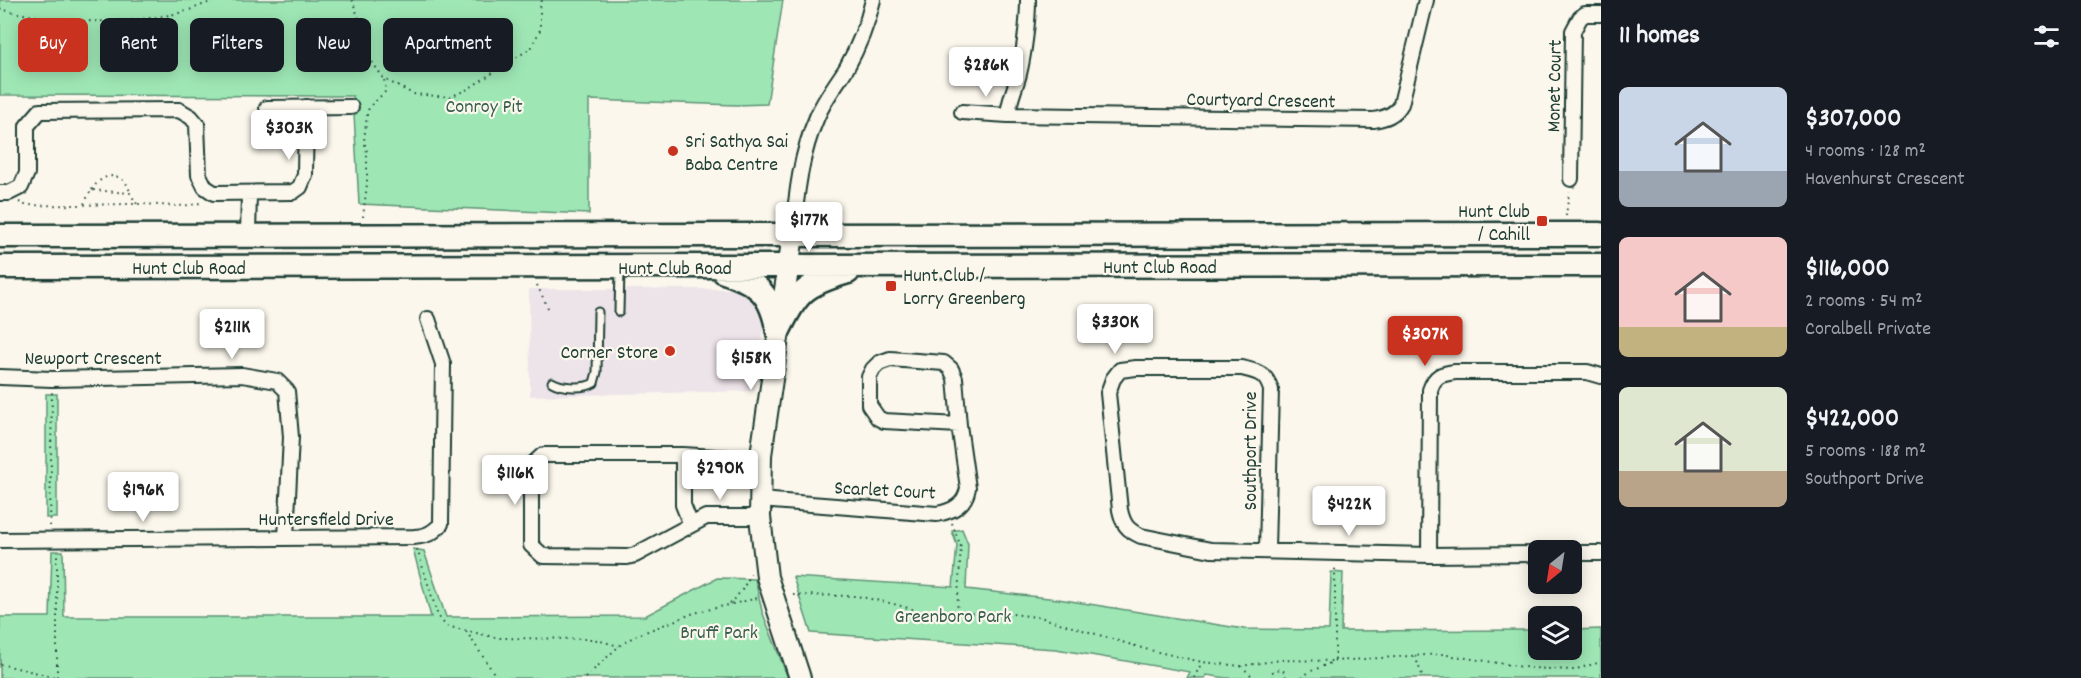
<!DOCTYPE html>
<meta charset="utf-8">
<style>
:root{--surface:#171b24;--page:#20242c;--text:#f1f3f6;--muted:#9ea1a6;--accent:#c8321e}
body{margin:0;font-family:Dekko,sans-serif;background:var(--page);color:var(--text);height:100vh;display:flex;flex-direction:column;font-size:22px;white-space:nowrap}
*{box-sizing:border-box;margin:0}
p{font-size:20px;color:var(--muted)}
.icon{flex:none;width:33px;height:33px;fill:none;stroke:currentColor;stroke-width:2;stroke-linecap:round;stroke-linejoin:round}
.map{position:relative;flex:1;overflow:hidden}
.details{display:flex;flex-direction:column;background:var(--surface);width:480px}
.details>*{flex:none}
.banner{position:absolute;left:18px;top:18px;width:570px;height:54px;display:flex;gap:12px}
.needle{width:39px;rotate:210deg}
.tools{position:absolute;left:1528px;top:540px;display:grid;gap:12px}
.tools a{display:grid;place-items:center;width:54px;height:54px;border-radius:9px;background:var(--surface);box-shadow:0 3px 15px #0003;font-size:30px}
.price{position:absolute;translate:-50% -51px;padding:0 14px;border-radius:6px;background:#fff;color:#222;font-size:20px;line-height:39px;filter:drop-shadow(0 2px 3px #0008)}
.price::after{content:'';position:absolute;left:50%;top:36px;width:18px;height:14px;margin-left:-9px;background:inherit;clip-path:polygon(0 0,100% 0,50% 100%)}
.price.on{background:var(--accent);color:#fff}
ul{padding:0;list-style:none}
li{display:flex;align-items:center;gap:18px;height:150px;padding:0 18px}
li span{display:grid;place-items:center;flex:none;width:168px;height:120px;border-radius:9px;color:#555}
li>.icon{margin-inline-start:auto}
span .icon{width:72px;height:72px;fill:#fffc;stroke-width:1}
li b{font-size:26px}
h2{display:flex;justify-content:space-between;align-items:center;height:72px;padding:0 18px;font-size:26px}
.chip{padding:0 21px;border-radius:9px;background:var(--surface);box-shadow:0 3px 15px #0003;font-size:21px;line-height:54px}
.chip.on{background:var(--accent);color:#fff}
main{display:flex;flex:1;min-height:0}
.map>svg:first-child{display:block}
.built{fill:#ede4ea}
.green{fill:#9ee7b5;stroke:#5e9274;stroke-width:1.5}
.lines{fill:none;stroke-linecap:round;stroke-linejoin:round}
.lane-casing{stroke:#1f3d34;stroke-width:11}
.street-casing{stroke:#1f3d34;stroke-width:18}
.secondary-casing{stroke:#1f3d34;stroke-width:24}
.primary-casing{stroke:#1f3d34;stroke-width:27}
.path{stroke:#1f3d34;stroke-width:2;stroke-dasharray:1.5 4.5;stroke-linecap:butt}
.lane{stroke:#fbf7ec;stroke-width:7}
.street{stroke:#fbf7ec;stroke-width:14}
.secondary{stroke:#fbf7ec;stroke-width:20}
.primary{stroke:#fbf7ec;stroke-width:22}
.poi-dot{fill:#c8321e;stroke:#fbf7ec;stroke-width:2}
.labels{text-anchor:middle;stroke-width:4.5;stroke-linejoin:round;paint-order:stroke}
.street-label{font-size:20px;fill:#1f3d34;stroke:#fbf7ec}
.park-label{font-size:20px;fill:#385f4e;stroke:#fbf7ec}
.poi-label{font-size:20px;fill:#1f3d34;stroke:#fbf7ec;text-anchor:start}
</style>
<main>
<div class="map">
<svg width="1601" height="678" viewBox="0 0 1601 678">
<rect width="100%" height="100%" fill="#fbf7ec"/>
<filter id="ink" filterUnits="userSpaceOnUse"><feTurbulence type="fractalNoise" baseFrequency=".0167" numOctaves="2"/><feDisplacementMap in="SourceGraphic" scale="12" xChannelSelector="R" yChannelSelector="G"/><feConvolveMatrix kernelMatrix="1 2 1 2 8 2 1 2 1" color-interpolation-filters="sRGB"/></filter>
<g filter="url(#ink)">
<!-- built -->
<path class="built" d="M529,289H745L757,300L765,316L754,391L530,396Z"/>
<!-- green -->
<path class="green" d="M0,0H783L767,104L736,105L589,100V214L359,204L353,96L0,95Z
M46,394H57V518H46Z
M962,529L968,544L966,589L1058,599L1244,629L1329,630L1331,572L1343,573L1341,631L1539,630V650H1572V630L1601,629V678H1226L1207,675L1205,678H1187L1190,672L1056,649L811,633L793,577L953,587L957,545L952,531Z
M413,549L424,551L446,617L645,616L717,578L755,579L762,611L788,678H0V617H50L52,551H63L64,617H431Z"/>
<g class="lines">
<!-- lane casing -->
<g class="lane-casing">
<path id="lane" d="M619,312L620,269
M552,382C562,388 584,389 594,383L597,372L598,312"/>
</g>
<!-- street casing -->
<g class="street-casing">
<path id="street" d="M267,108L351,107
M962,112L1008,115L1374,120C1385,118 1395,115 1401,104L1426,0
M1008,115C1009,100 1015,89 1019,74C1024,53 1028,22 1028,0
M1571,179L1573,31L1580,18L1585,14H1601
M0,193H9L21,187L27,173V126L40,111L179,110L191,117L197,124L199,175L205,187L214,193L293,192L300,187L305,175L306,107
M248,235L249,193
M793,235C796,195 801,153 817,117C824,100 836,84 846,69C859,46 867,26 873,0
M0,377L52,379L242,375L277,381L287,391L291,437L286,537
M683,455V505L691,525
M731,458L683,455H543L531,466V545L543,556L627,557L635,555L706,517H760
M760,500L937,514C953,511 965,505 968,488L959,425L955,378L951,369L944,363L890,359L879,363L873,369L869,377V405L878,418L884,421L959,425
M0,540L414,537C427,536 433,533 441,524L443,364L428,319
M1267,550L1271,390C1266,373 1258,372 1242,368H1136L1120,370L1113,379L1108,393L1120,510C1123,524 1127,530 1141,536L1211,550L1429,555L1539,554
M1572,553H1601
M1429,555L1430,390C1435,375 1441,374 1455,372H1587L1601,376"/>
</g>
<!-- secondary casing -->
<g class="secondary-casing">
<path id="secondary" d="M793,235L761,455L760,517L767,577L800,678"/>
</g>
<!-- primary casing -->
<g class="primary-casing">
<path id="primary" d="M0,236L1601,234
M0,267L1601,265
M724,272C760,283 771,295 778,332
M778,332C798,292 803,285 848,272"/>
</g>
<!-- path -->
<path class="path" d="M352,0L367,40L368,56L384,79L413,94L450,97L468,89L531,48L540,30V8L542,0
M0,9C57,23 121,26 179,13C192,10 205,3 218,0
M92,190C102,171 126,171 130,193
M19,202L25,205C63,206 100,204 138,204C160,204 182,209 203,202
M84,204L91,190L130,193L137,204
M1566,216L1569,192
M363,217L367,184V152L364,141L367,115L369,107L386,91L384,79
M537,285L550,312
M952,523L961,547L957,614
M50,526L52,390
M417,549L438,616L446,626L498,638L593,639L619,646
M793,595L857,596L890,603L923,612L957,614L998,612L1043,618L1145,649L1202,662L1241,666L1280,660L1335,661V567
M730,604L742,590L751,574
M466,631L497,678
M1415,656L1423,678
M0,664L59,678
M1241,666L1254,678
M57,677V551
M585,678L619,646L635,636L694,613L758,598
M1194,678L1202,662
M1272,678V672L1280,669L1285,672L1286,678
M1302,678L1309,672L1335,661L1441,654L1530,668L1573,670L1601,662"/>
<!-- lane -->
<use href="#lane" class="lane"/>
<!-- street -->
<use href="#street" class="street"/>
<!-- secondary -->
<use href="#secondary" class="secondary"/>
<!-- primary -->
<use href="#primary" class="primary"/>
</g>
</g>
<!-- markers -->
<g class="poi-dot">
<circle cx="673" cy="151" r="6"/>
<rect x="1536" y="215" width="12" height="12" rx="3"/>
<rect x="885" y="280" width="12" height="12" rx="3"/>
<circle cx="670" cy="351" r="6"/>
</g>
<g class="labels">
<!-- street labels -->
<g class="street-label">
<text transform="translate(1553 86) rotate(-89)" y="7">Monet Court</text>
<text transform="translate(1261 99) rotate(1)" y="7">Courtyard Crescent</text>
<text x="1160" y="273">Hunt Club Road</text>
<text x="189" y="274">Hunt Club Road</text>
<text x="675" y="274">Hunt Club Road</text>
<text x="93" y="364">Newport Crescent</text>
<text transform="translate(1249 451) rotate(-90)" y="7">Southport Drive</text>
<text transform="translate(885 489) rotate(3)" y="7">Scarlet Court</text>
<text x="326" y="525">Huntersfield Drive</text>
</g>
<!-- park labels -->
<g class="park-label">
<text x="484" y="112">Conroy Pit</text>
<text x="953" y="622">Greenboro Park</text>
<text x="719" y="638">Bruff Park</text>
</g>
<!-- poi labels -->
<g class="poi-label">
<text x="685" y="147">Sri Sathya Sai<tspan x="685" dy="23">Baba Centre</tspan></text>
<text x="1530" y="217" text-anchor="end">Hunt Club<tspan x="1530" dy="23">/ Cahill</tspan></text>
<text x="903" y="281">Hunt Club /<tspan x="903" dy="23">Lorry Greenberg</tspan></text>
<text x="658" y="358" text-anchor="end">Corner Store</text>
</g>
</g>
</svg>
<div class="tools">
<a><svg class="needle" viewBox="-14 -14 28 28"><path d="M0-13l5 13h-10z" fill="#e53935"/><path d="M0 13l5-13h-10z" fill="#9ea1a6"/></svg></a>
<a><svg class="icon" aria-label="layers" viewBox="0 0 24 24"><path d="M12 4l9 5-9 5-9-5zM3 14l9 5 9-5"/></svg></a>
</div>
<b class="price" style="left:986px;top:98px">$286K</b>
<b class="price" style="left:289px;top:161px">$303K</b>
<b class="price" style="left:809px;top:253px">$177K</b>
<b class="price" style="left:1115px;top:355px">$330K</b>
<b class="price" style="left:232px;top:360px">$211K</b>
<b class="price on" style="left:1425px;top:367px">$307K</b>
<b class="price" style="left:751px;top:391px">$158K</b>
<b class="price" style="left:720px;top:501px">$290K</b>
<b class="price" style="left:515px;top:506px">$116K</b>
<b class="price" style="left:143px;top:523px">$196K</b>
<b class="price" style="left:1349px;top:537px">$422K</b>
<div class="banner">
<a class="chip on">Buy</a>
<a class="chip">Rent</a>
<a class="chip">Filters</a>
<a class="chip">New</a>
<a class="chip">Apartment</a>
</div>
</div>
<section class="details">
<h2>11 homes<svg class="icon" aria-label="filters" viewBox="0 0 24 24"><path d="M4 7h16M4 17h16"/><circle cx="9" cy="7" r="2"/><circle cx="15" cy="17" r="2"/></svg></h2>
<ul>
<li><span style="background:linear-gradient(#c9d6e8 70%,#9aa5b1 0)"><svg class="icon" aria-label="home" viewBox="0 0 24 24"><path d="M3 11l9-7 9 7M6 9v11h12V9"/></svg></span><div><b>$307,000</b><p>4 rooms · 128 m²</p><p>Havenhurst Crescent</p></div></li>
<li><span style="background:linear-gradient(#f6c9c9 75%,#c2b280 0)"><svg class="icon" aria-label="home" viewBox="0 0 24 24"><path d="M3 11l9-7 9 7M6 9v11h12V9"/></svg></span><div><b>$116,000</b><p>2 rooms · 54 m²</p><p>Coralbell Private</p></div></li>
<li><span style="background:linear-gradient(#dfe7d0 70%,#b9a48a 0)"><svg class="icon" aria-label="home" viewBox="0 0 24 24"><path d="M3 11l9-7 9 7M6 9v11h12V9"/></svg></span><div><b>$422,000</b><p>5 rooms · 188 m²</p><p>Southport Drive</p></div></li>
</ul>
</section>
</main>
